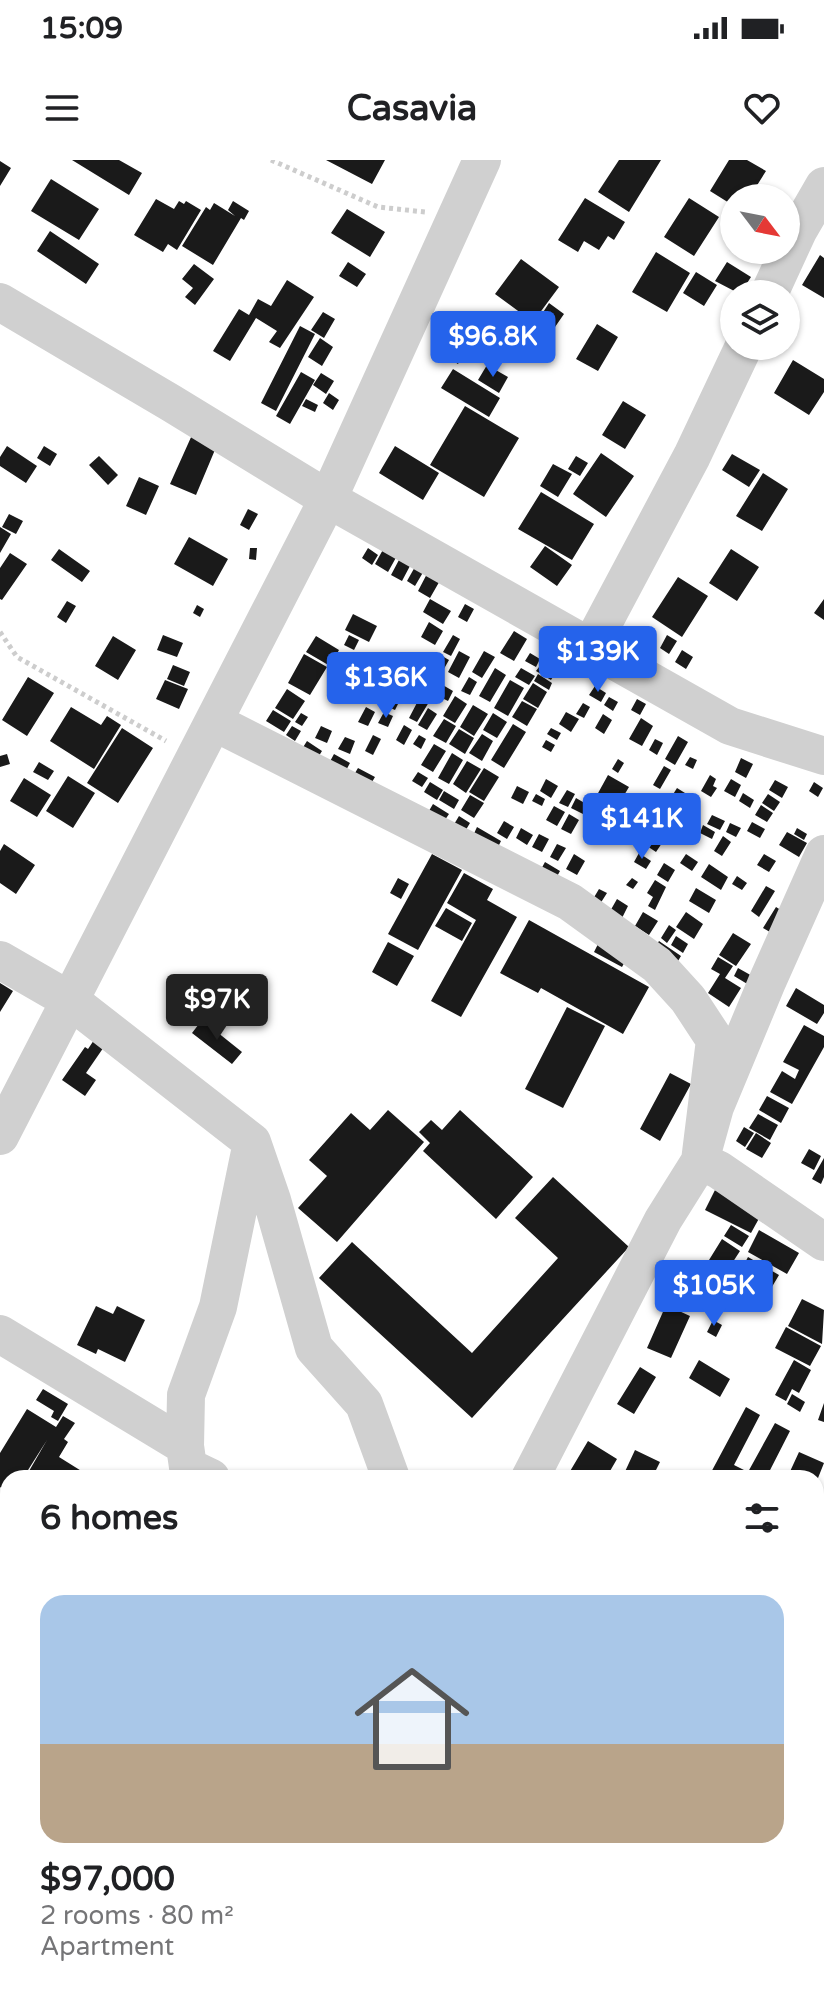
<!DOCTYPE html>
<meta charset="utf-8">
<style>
:root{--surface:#fff;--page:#f6f6f6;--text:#202124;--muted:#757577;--line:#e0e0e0;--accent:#2563eb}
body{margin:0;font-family:"Varela Round",sans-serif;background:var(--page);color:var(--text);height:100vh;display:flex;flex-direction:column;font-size:30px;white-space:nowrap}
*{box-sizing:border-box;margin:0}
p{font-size:26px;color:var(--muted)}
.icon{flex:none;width:44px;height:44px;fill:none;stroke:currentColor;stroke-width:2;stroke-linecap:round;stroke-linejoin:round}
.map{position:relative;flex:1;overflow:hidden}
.sheet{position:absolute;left:0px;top:1310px;width:824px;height:536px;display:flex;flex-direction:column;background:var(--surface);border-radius:24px 24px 0 0;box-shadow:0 2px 6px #0004}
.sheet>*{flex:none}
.needle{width:52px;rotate:122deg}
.controls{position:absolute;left:720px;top:24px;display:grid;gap:16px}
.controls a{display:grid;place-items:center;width:80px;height:80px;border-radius:50%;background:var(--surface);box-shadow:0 2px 6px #0004;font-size:40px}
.price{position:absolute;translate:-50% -68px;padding:0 18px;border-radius:8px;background:var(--accent);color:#fff;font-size:26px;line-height:52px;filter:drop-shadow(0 2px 4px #0008)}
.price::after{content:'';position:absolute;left:50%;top:48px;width:24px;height:18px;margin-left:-12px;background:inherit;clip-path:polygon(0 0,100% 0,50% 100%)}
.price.current{background:#222;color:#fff}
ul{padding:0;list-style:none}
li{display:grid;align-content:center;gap:16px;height:424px;padding:0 40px}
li+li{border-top:2px solid var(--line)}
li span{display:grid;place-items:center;height:248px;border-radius:24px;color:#555}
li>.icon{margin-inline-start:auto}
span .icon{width:144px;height:144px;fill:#fffc;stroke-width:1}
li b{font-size:34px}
h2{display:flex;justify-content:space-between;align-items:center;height:96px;padding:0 40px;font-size:34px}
.status{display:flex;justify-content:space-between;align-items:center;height:56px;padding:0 40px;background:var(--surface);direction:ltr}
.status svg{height:22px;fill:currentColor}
header{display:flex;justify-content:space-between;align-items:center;height:104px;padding:0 40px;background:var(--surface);font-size:36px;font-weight:700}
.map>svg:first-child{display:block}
.building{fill:#1a1a1a}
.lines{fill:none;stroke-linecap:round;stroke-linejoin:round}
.path{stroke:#cdcdcd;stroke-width:5;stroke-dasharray:4 4;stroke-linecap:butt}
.minor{stroke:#d0d0d0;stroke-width:38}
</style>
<div class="status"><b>15:09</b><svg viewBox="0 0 49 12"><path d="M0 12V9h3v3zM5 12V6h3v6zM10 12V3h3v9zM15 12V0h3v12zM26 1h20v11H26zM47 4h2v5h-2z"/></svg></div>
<header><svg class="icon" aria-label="menu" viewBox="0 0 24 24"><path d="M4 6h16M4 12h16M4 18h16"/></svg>Casavia<svg class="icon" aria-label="heart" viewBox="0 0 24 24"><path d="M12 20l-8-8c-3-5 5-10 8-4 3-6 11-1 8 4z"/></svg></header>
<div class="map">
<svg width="824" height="1846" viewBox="0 0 824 1846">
<rect width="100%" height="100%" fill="#fff"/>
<!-- building -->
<path class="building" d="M72,0H119L142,13L129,35Z
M326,0H385L372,24Z
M619,0H661L629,52L598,32Z
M729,0H747L766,11L749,38H734V46L710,31Z
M0,1L11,8L0,26Z
M51,19L99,49L79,80L31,51Z
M585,38L625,62L614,80L608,76L599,90L584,81L578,92L558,80Z
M689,38L719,57L694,96L664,77Z
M156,39L174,49L179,41L184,44L186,41L201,50L177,90L168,84L163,92L134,75Z
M233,41L249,51L244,60L241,58L213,105L182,86L206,47L210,50L214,43L235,56L228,50Z
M347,49L385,72L370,97L331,73Z
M50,71L99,104L86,124L37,91Z
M656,92L690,113L667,152L632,132Z
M820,95L824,98V138L802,125Z
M521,99L559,127L533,162L495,134Z
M348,102L366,114L357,127L339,116Z
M727,102L751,117L740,134L715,121Z
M194,104L214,119L195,145L185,137L193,128L182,119Z
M696,112L717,125L704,146L683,133Z
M287,120L314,137L280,188L269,182L277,171L256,158L230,201L213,191L239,149L249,155L258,139L271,146Z
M549,143L564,154L555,167L540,157Z
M323,152L335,159L324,178L311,170Z
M597,164L618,177L598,211L576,199Z
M300,166L315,174L276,251L261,243Z
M320,178L333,187L322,206L308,197Z
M449,179L466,189L458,204L440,193Z
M793,200L824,219V232L809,255L774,233Z
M487,205L508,217L499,233L478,220Z
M453,209L500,238L489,257L441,228Z
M301,212L315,220L290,264L276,256Z
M321,213L334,221L326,234L313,225Z
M329,233L339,240L333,250L323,243Z
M306,239L318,245L315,252L302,246Z
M623,241L646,255L625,289L602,275Z
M465,246L519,278L484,337L430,305Z
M192,275L217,285L196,335L170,324Z
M7,286L37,306L26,323L0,306V297Z
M44,286L57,294L50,306L37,298Z
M395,286L439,313L423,340L379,313Z
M601,293L634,316L606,357L573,334Z
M732,294L760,310L749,327L722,310Z
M99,296L118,315L108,325L89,305Z
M576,296L588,303L580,316L568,309Z
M553,304L572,314L558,337L540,326Z
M763,313L788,329L762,371L736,356Z
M139,317L159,326L146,355L126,346Z
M541,332L594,364L572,400L518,369Z
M248,349L258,354L249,370L240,365Z
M9,354L23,361L16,374L2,367Z
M0,367L11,374L0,393Z
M189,377L228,399L213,426L174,404Z
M385,386L398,394L388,412L375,404Z
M545,386L572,405L557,426L530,407Z
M250,388H257L256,400L249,399Z
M368,388L378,395L372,405L362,398Z
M59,389L90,411L82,422L51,400Z
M731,389L759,407L737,441L709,423Z
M10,393L27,404L2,440L0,439V408Z
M400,398L411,404L402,421L391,415Z
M416,405L425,409L415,426L407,421Z
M429,410L442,417L430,438L418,431Z
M678,417L708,436L682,477L652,457Z
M430,439L451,451L443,464L423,452Z
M824,439V460L814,453Z
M67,441L76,446L66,463L57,457Z
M465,444L474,449L467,462L458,457Z
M197,445L204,449L200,457L193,453Z
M353,454L377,466L369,482L345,470Z
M429,462L443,471L435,485L421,477Z
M514,471L527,479L514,501L500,493Z
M163,475L183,483L177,497L157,490Z
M349,475L359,480L354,490L344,485Z
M453,475L460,479L451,496L443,492Z
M667,475L677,481L669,494L660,488Z
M113,476L136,490L118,520L95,506Z
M316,476L339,490L330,506L306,492Z
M682,490L693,497L686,509L675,502Z
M459,491L470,497L459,518L448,512Z
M484,491L495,497L482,518L472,512Z
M408,492L421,499L416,509L403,502Z
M530,493L540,499L536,507L525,501Z
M304,494L327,507L310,535L288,523Z
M442,496L449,500L441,514L434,510Z
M358,497L366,500L358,515L351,511Z
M390,501L397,504L389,521L382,517Z
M542,503L556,512L551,520L536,511Z
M173,505L190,512L184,526L167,519Z
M495,508L506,515L490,542L479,536Z
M521,508L535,516L529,525L515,517Z
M348,514L359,519L353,531L341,525Z
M538,514L552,523L549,530L534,521Z
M400,516L409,521L404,531L394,526Z
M28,517L54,533L27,576L2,560Z
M429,517L437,522L430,535L422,531Z
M469,517L477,522L470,535L461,531Z
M165,520L188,529L179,549L156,539Z
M510,520L524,528L508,556L494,548Z
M533,523L547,532L538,548L523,539Z
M441,524L453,531L448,541L436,535Z
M595,526L606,533L601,542L589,535Z
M374,527L384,532L379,542L369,537Z
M287,529L305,541L293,559L275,548Z
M455,536L467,544L455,563L443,556Z
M420,537L429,542L417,562L409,558Z
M609,537L618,542L613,551L604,545Z
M391,538L399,542L395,550L386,546Z
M637,539L646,544L640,555L631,550Z
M522,541L537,549L527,566L512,557Z
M583,543L590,547L584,558L576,554Z
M473,545L488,554L474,576L460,567Z
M71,547L101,565L107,556L121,565L94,609L50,581Z
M366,547L375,552L368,566L358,562Z
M428,548L437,554L427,570L418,565Z
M273,550L291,561L284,572L266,561Z
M384,552L393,556L388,567L378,563Z
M566,552L579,559L571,572L559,564Z
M301,553L308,557L302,566L295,562Z
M493,553L507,562L497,578L483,570Z
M603,554L612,560L604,574L595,568Z
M641,558L653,566L642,586L629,579Z
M444,559L456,566L446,583L433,576Z
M513,564L526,572L504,608L491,600Z
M404,565L412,570L404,585L396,580Z
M292,566L301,571L295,581L286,575Z
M321,566L332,571L327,583L315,578Z
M122,568L153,588L118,643L87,623Z
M551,568L561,573L557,580L547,574Z
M459,569L474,578L465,594L449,584Z
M482,574L493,581L482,601L469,593Z
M373,575L381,579L373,595L365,591Z
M419,575L426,579L421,589L413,584Z
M678,576L688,582L675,605L665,599Z
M345,577L355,581L350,594L338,589Z
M655,579L663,583L657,595L649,590Z
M546,580L555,585L551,592L542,587Z
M307,581L322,591L315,602L300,592Z
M434,584L446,591L433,612L421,605Z
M452,593L463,600L449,624L438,618Z
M7,594L10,604L0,607V596Z
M334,594L350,603L343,616L327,607Z
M690,597L697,600L693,609L685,605Z
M741,598L753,604L746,618L735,612Z
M618,599L624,603L618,613L612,609Z
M467,601L481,609L466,633L453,624Z
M39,602L54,611L48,620L33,612Z
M664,606L671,610L660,629L653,625Z
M358,608L375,617L369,627L352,618Z
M484,608L499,617L484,641L469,632Z
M418,612L428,618L422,627L412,621Z
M608,615L629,627L617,647L597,635Z
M710,615L716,619L713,626L717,628L711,637L701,631Z
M68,616L95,633L73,668L46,651Z
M24,618L51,635L37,657L10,641Z
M546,619L558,626L551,638L540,631Z
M731,619L741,625L735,637L724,631Z
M775,620L788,627L782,638L769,630Z
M430,622L443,630L437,640L424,632Z
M814,622L823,628L818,637L809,631Z
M517,626L529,632L523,644L511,638Z
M677,628L685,633L681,641L672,636Z
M567,630L575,634L568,647L559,643Z
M444,631L459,640L454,649L439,640Z
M743,633L754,640L750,648L739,641Z
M536,634L545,639L542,646L532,641Z
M768,634L780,642L774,651L762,643Z
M470,635L484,643L474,658L461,650Z
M576,638L588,645L583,654L571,648Z
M594,642L607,650L598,664L586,656Z
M433,644L449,654L438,670L423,661Z
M761,645L773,653L767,662L755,655Z
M554,646L565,652L557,666L546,660Z
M569,654L579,660L571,674L561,669Z
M669,655L675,659L670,667L664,663Z
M712,655L725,661L720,670L707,664Z
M459,656L470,663L458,683L447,676Z
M638,656L646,660L641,669L633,664Z
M688,657L693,659L688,669L683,666Z
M504,661L514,667L507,679L497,673Z
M752,662L765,669L760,678L747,671Z
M730,663L741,668L736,677L726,672Z
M703,665L715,672L712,679L700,673Z
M632,666L643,673L636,683L625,676Z
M477,667L501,681L495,693L471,680Z
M521,668L533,675L527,685L516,678Z
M797,668L807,674L804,680L794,674Z
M787,672L807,683L799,697L779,685Z
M539,674L549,679L542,692L532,687Z
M650,675L662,683L656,692L644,684Z
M723,676L731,682L722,696L714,691Z
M4,684L35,705L16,734L0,723V691Z
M557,684L566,688L558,701L550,697Z
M639,693L651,701L646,709L634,702Z
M432,694L462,710L418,790L388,774Z
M574,694L585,701L577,715L566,709Z
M686,694L698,702L692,711L680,703Z
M764,694L776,701L769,712L757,705Z
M545,702L560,711L554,722L539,713Z
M664,703L675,710L668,722L657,715Z
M709,704L728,717L721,730L701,717Z
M464,713L493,729L487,740L517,757L461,857L431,841L476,760L447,743Z
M737,716L747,723L742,730L732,724Z
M398,718L409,724L401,739L390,733Z
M632,718L638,722L633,729L626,725Z
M655,720L666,727L655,750L648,746L653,737L647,733Z
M766,726L775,731L759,757L751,751Z
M696,728L716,740L709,753L689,741Z
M599,729L607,733L600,744L593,739Z
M617,739L628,746L621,760L609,753Z
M776,747L795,759L782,779L763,768Z
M446,748L472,763L462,781L435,766Z
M643,752L658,761L649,775L635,766Z
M686,752L703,764L694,779L676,767Z
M529,760L649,827L623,874L541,828L538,833L500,813Z
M669,765L676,770L667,783L661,778Z
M733,773L751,784L736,806L719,795Z
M676,776L688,784L683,793L671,785Z
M600,780L628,796L622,807L594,792Z
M659,781L681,796L675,806L652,792Z
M388,782L414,796L397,826L372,812Z
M718,797L733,806L725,818L741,828L729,847L708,833L720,814L711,809Z
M738,808L754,817L749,825L734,816Z
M0,823L13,831L0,852Z
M796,828L824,845V853L817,864L786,846Z
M567,847L605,866L563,948L525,929Z
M202,860L242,892L232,904L192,873Z
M804,865L824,876V887L792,944L770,932L782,911L795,919L799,910L783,902Z
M94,880L108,881L86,913L96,920L85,936L62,920L85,887L88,889Z
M670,913L691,924L660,981L640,969Z
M767,936L789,948L781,963L759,950Z
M388,950L424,982L337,1082L298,1048L327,1016L309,1000L351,953L370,970Z
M460,950L533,1017L496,1059L423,991L430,983L419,972L431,960L442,970Z
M758,954L778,965L770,980L749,968Z
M744,967L754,973L745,987L736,981Z
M756,973L771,983L762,998L746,989Z
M809,989L821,996L814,1010L801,1003Z
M824,998V1017L821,1024L812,1019Z
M553,1017L629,1087L472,1258L319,1118L352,1082L472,1193L558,1098L515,1058Z
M715,1030L762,1053L751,1073L705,1050Z
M731,1065L749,1076L742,1087L724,1076Z
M759,1070L799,1093L787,1114L748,1092Z
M722,1079L740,1091L727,1111L709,1100Z
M748,1097L779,1115L763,1142L733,1125Z
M680,1122L690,1128L680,1144L670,1138Z
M695,1129L709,1138L700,1152L686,1143Z
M802,1139L824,1150L822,1184L788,1166Z
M666,1145L690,1156L671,1198L647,1188Z
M96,1146L113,1154L117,1146L145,1160L125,1202L98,1189L96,1194L77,1185Z
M713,1160L722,1165L716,1177L707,1172Z
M786,1167L821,1186L810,1206L775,1188Z
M699,1200L730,1219L720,1237L689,1218Z
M794,1200L811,1210L799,1233L792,1229L786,1241L775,1235Z
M640,1207L656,1217L634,1254L617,1244Z
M43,1229L68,1244L58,1261L51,1257L54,1251L36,1240Z
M792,1234L805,1242L800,1252L787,1244Z
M824,1243V1262L818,1260Z
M746,1247L760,1255L734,1305L748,1312L775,1263L790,1271L766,1318H708Z
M27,1249L56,1267L63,1256L75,1263L64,1279L68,1282L59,1297L83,1312L80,1318H25L47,1280L23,1318H8V1332L0,1327V1293Z
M588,1281L617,1299L606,1318H566Z
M635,1290L660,1302L652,1318H622Z
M799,1292L824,1303L818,1318H787Z
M0,1436L8,1439V1516L0,1513V1494L5,1481L0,1479Z
M816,1630L824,1633V1659L816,1677Z
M824,1716V1753L816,1748V1730Z
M0,1799L8,1804V1825L0,1820Z
M816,1826L824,1831V1846H803L808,1838H816Z
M0,1831L8,1838L24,1846H0Z
M248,1838H304L299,1846H243Z
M370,1838H392L405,1846H365Z
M501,1838H536L533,1846H522Z
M636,1838H664L677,1846H637L633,1843Z
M690,1838H707L702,1846H685Z"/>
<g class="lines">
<!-- path -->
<path class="path" d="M271,0L378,47L425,52
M0,472L17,497L166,581"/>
<!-- minor -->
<path class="minor" d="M769,134L798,71L824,26
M0,142L171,243L328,339L730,566L824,596
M591,486L692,296L744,186
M214,562L570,742L657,805L688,839L715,880L700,1001L719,1010L824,1082
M0,800L71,841L252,982L272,1040L314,1188L364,1244L391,1318
M0,976L328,339L482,0
M0,1174L185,1286L188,1307L211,1318
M185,1286L186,1235L218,1147L252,982
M530,1318L663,1060L700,1001L715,947L767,822L824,694
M816,1436L824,1420
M816,1614L824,1618
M0,1671L8,1655
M236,1846L241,1838
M600,1846L604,1838"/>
</g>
</svg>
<div class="controls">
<a><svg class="needle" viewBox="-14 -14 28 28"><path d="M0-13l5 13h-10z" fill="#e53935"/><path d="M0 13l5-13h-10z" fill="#757577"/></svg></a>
<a><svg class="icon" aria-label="layers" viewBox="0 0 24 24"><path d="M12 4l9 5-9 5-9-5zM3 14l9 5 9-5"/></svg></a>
</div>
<b class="price" style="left:493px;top:219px">$96.8K</b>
<b class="price" style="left:598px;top:534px">$139K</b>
<b class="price" style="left:386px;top:560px">$136K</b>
<b class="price" style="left:642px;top:701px">$141K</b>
<b class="price current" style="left:217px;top:882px">$97K</b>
<b class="price" style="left:714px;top:1168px">$105K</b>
<section class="sheet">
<h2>6 homes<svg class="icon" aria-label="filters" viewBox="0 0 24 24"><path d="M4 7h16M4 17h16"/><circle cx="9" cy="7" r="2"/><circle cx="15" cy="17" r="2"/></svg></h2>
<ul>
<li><span style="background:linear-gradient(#a9c7e8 60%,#b9a48a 0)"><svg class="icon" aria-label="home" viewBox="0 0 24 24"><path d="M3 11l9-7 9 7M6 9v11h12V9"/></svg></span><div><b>$97,000</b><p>2 rooms · 80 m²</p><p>Apartment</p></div></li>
</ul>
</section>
</div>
